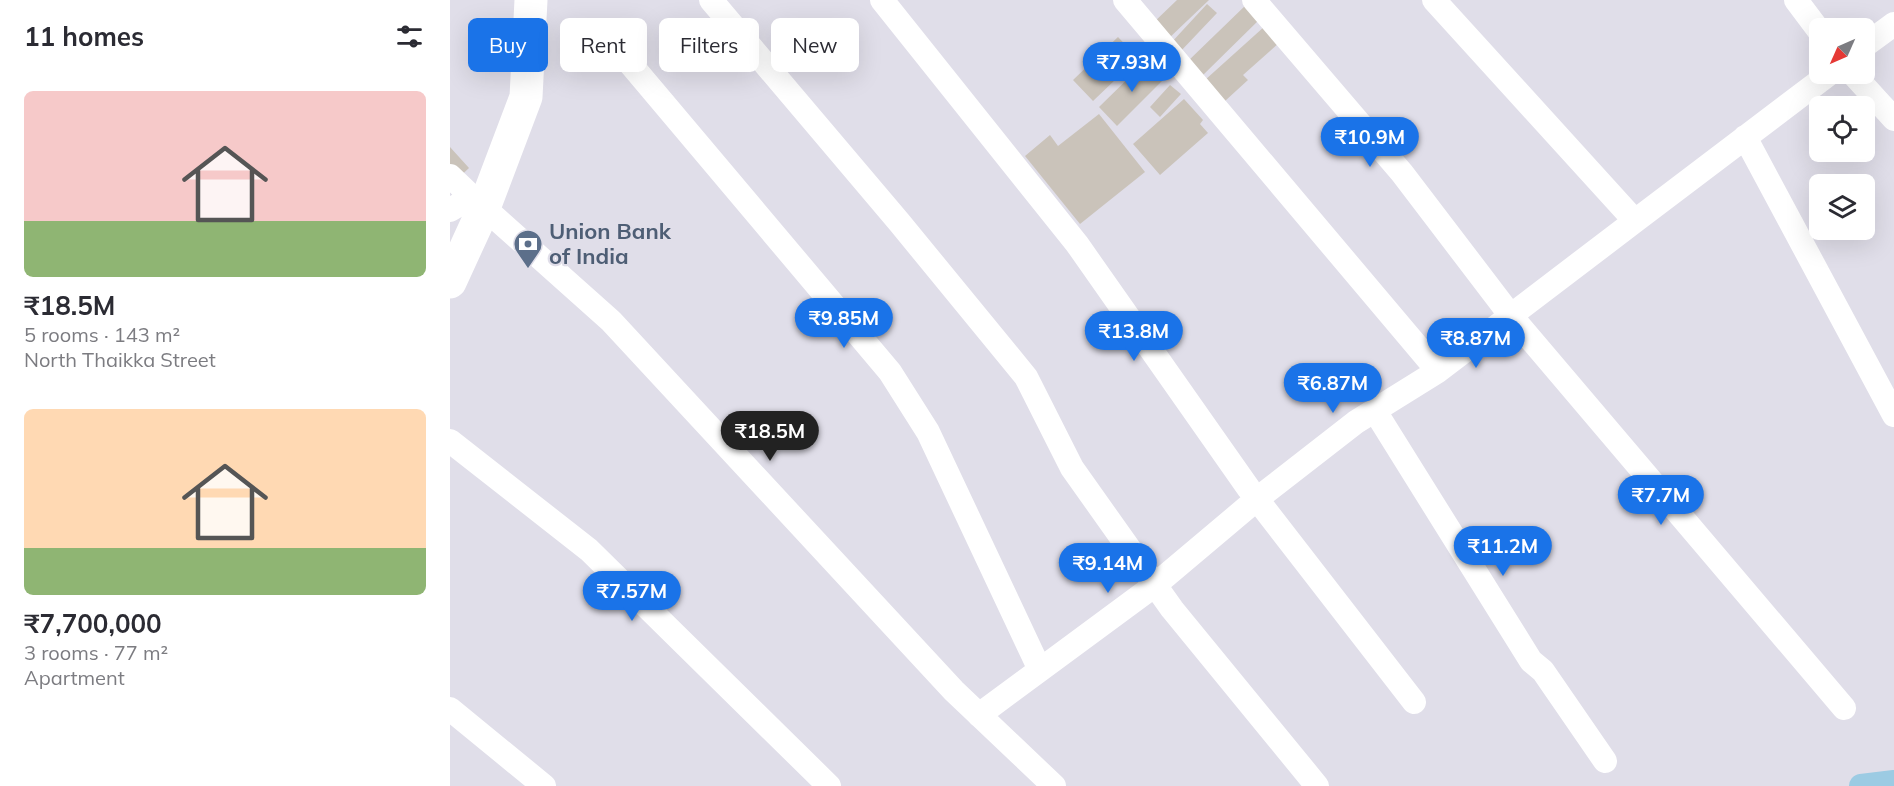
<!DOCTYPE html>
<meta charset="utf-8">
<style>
:root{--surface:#fff;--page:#f7f7f7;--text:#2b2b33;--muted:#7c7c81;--accent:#1a73e8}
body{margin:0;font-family:Mulish,sans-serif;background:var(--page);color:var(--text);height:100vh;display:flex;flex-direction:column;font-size:22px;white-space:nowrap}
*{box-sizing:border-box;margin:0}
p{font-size:20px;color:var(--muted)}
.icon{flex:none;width:33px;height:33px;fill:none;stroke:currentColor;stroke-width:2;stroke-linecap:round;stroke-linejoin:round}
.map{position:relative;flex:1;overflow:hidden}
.sheet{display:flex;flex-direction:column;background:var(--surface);width:450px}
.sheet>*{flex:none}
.guide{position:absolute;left:18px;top:18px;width:570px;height:54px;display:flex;gap:12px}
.needle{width:39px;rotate:225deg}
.controls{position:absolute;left:1359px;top:18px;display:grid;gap:12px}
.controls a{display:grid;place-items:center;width:66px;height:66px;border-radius:9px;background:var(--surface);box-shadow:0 6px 24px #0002;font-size:30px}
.price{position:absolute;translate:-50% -51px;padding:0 14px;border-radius:21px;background:var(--accent);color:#fff;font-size:20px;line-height:39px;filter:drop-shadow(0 2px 3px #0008)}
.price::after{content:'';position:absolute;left:50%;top:36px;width:18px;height:14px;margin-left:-9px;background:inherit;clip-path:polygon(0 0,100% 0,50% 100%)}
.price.selected{background:#222;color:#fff}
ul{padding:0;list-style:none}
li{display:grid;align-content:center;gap:12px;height:318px;padding:0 24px}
li span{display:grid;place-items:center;height:186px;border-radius:9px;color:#555}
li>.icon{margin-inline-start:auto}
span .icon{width:108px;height:108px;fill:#fffc;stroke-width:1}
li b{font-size:26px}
h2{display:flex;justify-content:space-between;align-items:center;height:72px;padding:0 24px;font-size:26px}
.chip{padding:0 21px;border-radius:9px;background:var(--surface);box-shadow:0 6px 24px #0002;font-size:21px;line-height:54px}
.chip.selected{background:var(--accent);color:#fff}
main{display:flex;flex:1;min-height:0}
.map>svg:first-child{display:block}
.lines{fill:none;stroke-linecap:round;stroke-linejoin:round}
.canal{stroke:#9ccbe3;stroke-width:24}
.building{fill:#cac3ba}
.minor{stroke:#fff;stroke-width:24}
.secondary{stroke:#fff;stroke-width:33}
.labels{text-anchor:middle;stroke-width:4.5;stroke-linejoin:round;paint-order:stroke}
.service-label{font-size:22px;font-weight:bold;fill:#4e5e75;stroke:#e0dee9;text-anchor:start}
</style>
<main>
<section class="sheet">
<h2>11 homes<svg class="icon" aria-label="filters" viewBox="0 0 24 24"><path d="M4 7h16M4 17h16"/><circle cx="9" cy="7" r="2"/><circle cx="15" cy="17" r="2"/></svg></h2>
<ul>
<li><span style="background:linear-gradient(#f6c9c9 70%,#8fb573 0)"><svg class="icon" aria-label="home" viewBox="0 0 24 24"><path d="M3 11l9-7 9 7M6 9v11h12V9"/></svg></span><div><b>₹18.5M</b><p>5 rooms · 143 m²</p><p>North Thaikka Street</p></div></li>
<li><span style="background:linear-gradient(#ffd9b3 75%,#8fb573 0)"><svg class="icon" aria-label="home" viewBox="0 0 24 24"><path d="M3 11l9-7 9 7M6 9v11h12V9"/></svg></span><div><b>₹7,700,000</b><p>3 rooms · 77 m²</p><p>Apartment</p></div></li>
</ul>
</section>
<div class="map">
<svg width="1444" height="786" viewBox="0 0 1444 786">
<rect width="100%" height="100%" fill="#e0dee9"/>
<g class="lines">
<!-- canal -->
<path class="canal" d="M1411,786L1444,782"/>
</g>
<!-- building -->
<path class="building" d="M727,0H759L717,40L702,24Z
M798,3L812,17L751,77L737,62Z
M757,4L767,13L729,53L720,44Z
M815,26L830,42L793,75L798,80L775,101L755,80Z
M668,37L688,58L643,101L623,80Z
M697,60L715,78L667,126L649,107Z
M720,85L731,94L710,117L700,107Z
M734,99L753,120L750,124L758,133L710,175L683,144Z
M649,114L695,172L630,224L575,156L600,135L608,146Z
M0,147L19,168L0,186Z"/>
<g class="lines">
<!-- minor -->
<path class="minor" d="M261,0L449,222L576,377L622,468L722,609L867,786
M432,0L627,244L799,489L964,702
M675,0L988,371L1185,221L984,0
M804,0L952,173L1061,316L1394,708
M1346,0L1370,32
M1414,46L1444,24
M167,48L440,372L478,432L590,670
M1403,74L1444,119
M1295,137L1444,415
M0,176L22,197L161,321L504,691L604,786
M0,210L22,197
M1185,221L1379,74
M925,411L1081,661L1093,671L1155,761
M0,441L139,550L379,786
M0,709L94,786
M529,715L705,585L807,499L906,422L988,371"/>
<!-- secondary -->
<path class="secondary" d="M0,282L34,208L76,97L81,0"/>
</g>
<!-- icons -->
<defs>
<g id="bank-pin" transform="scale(1.5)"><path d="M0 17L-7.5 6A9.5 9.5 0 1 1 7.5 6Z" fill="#5c6f8a" stroke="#e0dee9"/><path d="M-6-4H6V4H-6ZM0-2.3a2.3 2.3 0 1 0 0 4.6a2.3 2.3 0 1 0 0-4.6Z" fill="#fff"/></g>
</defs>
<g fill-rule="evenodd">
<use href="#bank-pin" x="78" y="244"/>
</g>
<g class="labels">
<!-- service labels -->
<g class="service-label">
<text x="99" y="239">Union Bank<tspan x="99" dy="25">of India</tspan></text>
</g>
</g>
</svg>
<div class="controls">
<a><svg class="needle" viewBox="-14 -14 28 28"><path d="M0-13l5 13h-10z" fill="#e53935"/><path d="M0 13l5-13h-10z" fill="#7c7c81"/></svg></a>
<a><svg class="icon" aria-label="locate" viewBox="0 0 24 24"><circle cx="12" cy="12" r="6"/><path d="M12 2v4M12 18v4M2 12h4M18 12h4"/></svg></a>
<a><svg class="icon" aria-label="layers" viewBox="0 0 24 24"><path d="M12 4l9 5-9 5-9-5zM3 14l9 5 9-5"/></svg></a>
</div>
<b class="price" style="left:682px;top:93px">₹7.93M</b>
<b class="price" style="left:920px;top:168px">₹10.9M</b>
<b class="price" style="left:394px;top:349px">₹9.85M</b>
<b class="price" style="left:684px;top:362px">₹13.8M</b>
<b class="price" style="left:1026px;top:369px">₹8.87M</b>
<b class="price" style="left:883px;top:414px">₹6.87M</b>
<b class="price selected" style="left:320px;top:462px">₹18.5M</b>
<b class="price" style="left:1211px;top:526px">₹7.7M</b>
<b class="price" style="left:1053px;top:577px">₹11.2M</b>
<b class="price" style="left:658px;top:594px">₹9.14M</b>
<b class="price" style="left:182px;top:622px">₹7.57M</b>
<div class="guide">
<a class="chip selected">Buy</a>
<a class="chip">Rent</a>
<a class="chip">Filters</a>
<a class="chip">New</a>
</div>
</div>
</main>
